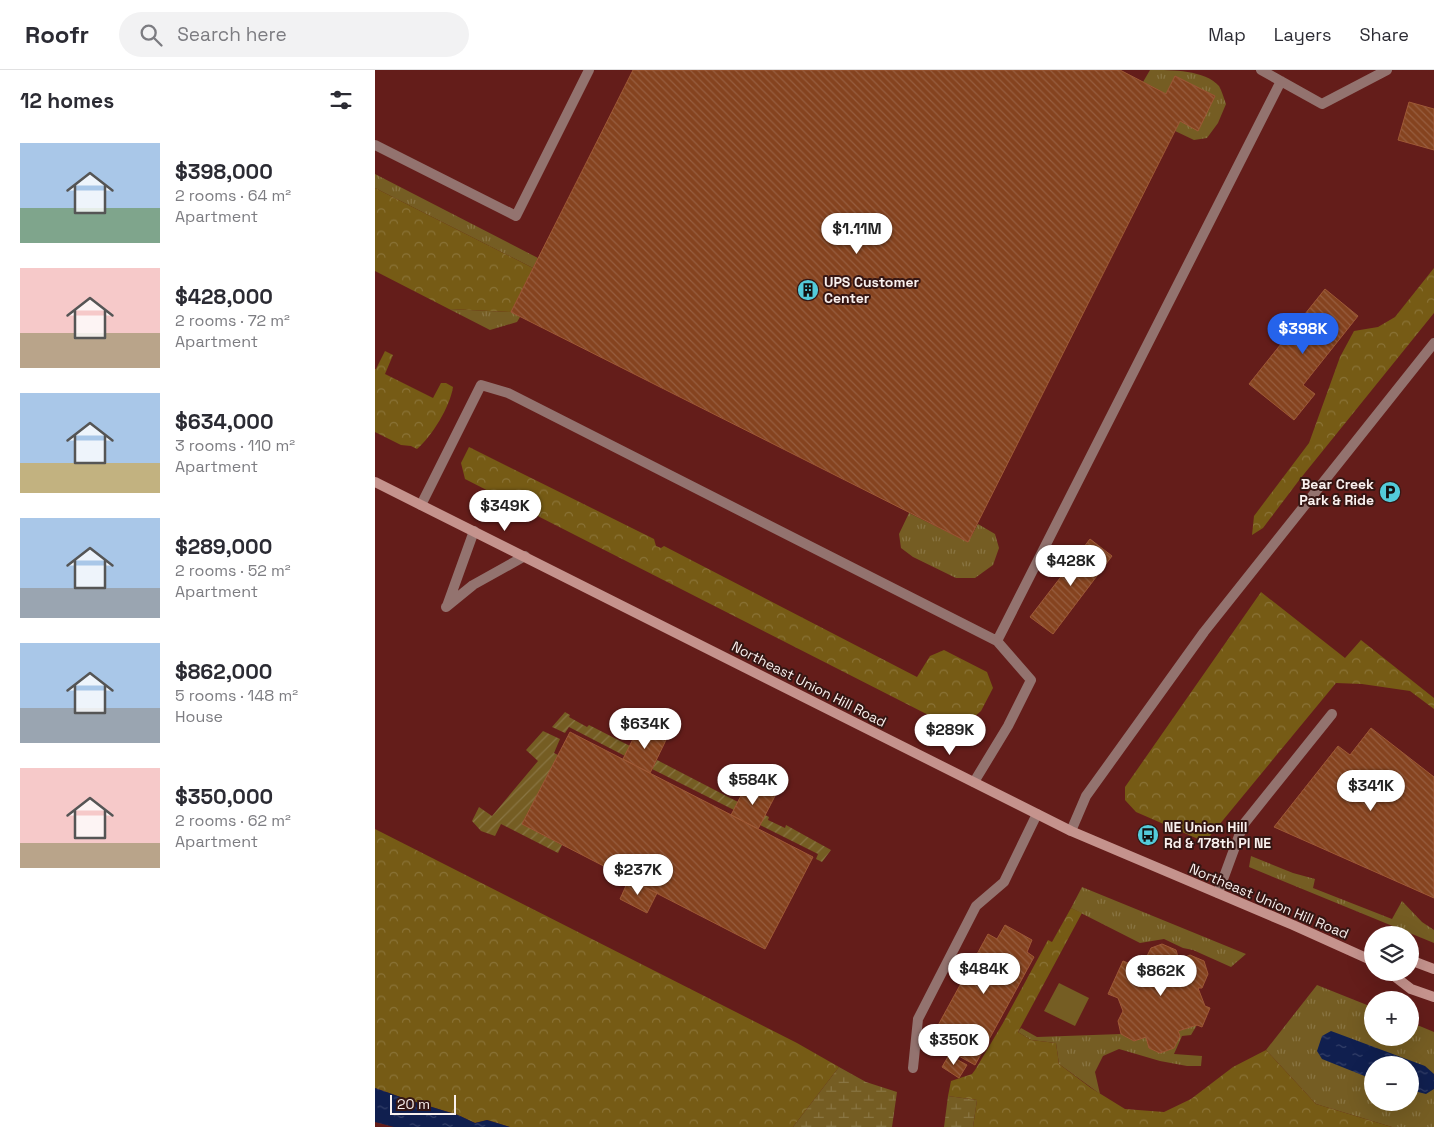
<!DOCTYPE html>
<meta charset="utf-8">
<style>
:root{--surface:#fff;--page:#f2f2f3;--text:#2b2b33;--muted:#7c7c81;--line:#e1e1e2;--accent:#2563eb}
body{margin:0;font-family:"Space Grotesk",sans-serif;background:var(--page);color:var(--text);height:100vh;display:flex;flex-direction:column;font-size:19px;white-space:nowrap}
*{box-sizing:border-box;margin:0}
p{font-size:16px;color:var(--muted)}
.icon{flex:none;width:28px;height:28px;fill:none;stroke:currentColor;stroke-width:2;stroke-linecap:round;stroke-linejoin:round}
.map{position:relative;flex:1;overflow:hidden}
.side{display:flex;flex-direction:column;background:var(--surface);width:375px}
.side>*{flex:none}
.tools{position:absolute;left:989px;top:856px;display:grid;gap:10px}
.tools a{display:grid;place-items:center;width:55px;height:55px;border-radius:50%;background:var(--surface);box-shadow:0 5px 20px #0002;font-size:25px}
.scale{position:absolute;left:15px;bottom:12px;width:66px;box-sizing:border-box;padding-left:5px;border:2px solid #f9f0ee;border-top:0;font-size:14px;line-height:18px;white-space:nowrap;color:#f9f0ee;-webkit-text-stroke:4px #351613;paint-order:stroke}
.price{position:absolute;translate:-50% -42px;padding:0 11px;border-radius:18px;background:#fff;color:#222;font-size:16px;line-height:32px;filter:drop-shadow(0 1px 2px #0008)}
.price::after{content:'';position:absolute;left:50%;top:30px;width:15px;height:11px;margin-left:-8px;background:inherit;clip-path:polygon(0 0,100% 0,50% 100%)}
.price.current{background:var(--accent);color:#fff}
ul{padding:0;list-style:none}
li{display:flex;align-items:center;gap:15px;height:125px;padding:0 20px}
li span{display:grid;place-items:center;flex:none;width:140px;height:100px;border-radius:0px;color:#555}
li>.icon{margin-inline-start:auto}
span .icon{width:60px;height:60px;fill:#fffc;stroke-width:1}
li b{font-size:21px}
h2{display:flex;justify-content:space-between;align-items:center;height:60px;padding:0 20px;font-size:21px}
header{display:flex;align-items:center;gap:30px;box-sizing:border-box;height:70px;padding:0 25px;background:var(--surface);border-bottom:1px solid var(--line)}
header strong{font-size:24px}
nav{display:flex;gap:28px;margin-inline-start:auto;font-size:18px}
.search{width:350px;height:45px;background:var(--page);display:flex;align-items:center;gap:12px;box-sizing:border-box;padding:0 18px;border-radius:28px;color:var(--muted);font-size:19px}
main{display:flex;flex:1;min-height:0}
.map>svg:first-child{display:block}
.grass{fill:url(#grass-tufts);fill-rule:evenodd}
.forest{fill:url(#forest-crowns)}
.wetland{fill:url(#wetland-marsh)}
.park{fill:#755d23}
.garden{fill:url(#garden-furrows)}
.water{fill:url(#water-ripples)}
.building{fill:url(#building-back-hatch);stroke:#9e5936}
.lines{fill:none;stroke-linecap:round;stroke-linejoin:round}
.service{stroke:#93736f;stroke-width:10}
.secondary{stroke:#c5938d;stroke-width:10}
.labels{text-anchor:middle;stroke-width:4;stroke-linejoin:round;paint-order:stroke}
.poi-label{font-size:14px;font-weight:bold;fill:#f9f0ee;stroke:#351613;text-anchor:start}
.street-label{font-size:14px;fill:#f9f0ee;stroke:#351613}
</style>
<header>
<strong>Roofr</strong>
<div class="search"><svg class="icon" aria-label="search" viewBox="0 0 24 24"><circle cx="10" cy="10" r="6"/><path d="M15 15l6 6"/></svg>Search here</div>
<nav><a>Map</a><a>Layers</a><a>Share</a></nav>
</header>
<main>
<section class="side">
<h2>12 homes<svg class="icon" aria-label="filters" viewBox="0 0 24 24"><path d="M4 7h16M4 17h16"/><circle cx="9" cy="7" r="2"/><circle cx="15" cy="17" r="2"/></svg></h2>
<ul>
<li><span style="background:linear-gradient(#a9c7e8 65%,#7fa58c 0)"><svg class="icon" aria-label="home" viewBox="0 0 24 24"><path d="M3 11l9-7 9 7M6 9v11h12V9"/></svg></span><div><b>$398,000</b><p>2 rooms · 64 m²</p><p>Apartment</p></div></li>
<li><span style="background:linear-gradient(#f6c9c9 65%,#b9a48a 0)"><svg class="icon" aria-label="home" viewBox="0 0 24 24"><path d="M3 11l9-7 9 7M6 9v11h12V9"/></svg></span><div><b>$428,000</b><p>2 rooms · 72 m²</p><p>Apartment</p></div></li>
<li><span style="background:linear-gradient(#a9c7e8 70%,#c2b280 0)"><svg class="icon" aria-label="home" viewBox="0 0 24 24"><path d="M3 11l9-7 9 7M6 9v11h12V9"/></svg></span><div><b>$634,000</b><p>3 rooms · 110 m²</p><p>Apartment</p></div></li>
<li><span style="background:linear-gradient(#a9c7e8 70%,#9aa5b1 0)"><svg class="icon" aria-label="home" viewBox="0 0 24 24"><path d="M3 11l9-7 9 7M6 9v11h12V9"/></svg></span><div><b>$289,000</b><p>2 rooms · 52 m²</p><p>Apartment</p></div></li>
<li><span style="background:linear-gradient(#a9c7e8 65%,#9aa5b1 0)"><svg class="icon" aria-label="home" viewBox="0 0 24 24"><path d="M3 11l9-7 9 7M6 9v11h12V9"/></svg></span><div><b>$862,000</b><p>5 rooms · 148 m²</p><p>House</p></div></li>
<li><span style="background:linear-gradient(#f6c9c9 75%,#b9a48a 0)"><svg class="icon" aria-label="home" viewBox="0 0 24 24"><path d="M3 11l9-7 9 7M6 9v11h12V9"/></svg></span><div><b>$350,000</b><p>2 rooms · 62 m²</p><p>Apartment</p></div></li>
</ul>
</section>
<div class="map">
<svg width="1059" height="1057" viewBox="0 0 1059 1057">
<defs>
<pattern id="grass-tufts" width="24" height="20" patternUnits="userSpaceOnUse" patternTransform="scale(1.25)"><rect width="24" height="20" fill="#755d23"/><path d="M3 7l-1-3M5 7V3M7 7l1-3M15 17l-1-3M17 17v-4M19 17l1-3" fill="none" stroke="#897543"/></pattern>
<pattern id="forest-crowns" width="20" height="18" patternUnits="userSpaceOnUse" patternTransform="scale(1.25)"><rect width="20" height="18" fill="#765b15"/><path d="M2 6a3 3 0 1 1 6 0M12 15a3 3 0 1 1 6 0" fill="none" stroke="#8a7337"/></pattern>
<pattern id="wetland-marsh" width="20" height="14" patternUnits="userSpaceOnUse" patternTransform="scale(1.25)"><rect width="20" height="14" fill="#755d23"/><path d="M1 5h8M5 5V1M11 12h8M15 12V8" fill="none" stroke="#897543"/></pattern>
<pattern id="garden-furrows" width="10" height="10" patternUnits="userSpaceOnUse" patternTransform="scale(1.25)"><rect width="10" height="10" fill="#755d23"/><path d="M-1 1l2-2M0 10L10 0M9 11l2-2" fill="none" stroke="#897543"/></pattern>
<pattern id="water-ripples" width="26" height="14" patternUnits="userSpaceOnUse" patternTransform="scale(1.25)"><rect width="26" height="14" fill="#101f4f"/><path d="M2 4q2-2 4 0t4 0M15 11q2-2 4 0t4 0" fill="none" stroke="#344069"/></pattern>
<pattern id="building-back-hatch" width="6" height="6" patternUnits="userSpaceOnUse" patternTransform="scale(1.25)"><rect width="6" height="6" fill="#85431f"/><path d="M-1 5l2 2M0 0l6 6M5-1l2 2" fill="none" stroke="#975e40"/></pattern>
</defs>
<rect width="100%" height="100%" fill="#641d1a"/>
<!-- grass -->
<path class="grass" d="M775,0C797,0 830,0 844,16C847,21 849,29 851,34L843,53L832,68L819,70L800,61L805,51L823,60L840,26L800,6L791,24L768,12Z
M0,104L163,188L158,198L0,118Z
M74,239L136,242L145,247L142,252L115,260Z
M534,443L593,472L603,454L620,464L624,478L618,495L600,508H581L538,487L526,478L524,464Z
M876,786L918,803L940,809L938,818L1017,849L1027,831L1047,852L1059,860V873L874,797Z
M707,817L871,884L856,897L818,880L808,878L789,869L765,873L696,838Z
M942,915L997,937L998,968H1035V952L1059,962V1057H1017L941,1034L891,980ZM998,995H1035V1032H998Z
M822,955L816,965L807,966L799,984L827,986L826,996H812L785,991L744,979L728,986L720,1002L725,1024L684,994L681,973L656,970L643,962L646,958L662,967L746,964L759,971L771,967L774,978L785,983L799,978L805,966L803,961Z"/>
<!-- forest -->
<path class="forest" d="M0,118L158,198L136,242L74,239L0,201Z
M1059,198V243L925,409L888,458L877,465L879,446L934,373L965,287L979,261L1003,257L1020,247Z
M10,281L18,285L10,304L58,328L66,313H71L78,317C75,337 57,366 42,379L36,376L26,375L0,362V299H1Z
M94,377L279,469L281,476L286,478L289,476L542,607L555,586L569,580L612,602L618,618L606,641L591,654L573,655L90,409L86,393Z
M886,522L970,588L986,570L1059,628V639L1035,621L987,614L961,613L830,772L761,742L750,730V717Z
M0,759L422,973L464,997L418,1057H135L112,1050L100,1053L83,1045L34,1030L0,1018Z
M696,838L707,843L643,962L656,970L681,973L684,994L716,1018L750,1039L789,1042L816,1029L858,997L891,980L941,1034L1017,1057H598L602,1030L573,1026L576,1011L597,1004L600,1000L628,953L673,870L677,872Z"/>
<!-- wetland -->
<path class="wetland" d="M464,997L491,1012L522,1022L517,1057H418Z
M573,1026L602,1030L598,1057H569Z"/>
<!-- park -->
<path class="park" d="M684,913L714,928L700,956L669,941Z"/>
<!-- garden -->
<path class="garden" d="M190,642L195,645L194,647L212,657L214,655L255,676L250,686L194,657L190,663L177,657Z
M168,661L185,669L179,683L183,685L147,754L187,775L183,783L126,754L120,766L106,761L97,751L104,737L117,746L163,691L151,680Z
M282,690L363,732L359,740L277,699Z
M390,745L394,747L393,750L410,758L411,755L456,780L447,792L441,789L443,784L385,755Z"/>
<!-- water -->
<path class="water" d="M956,961L1050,996L1059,1004V1019L1051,1024L1035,1020V995H998L997,1009L947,989L942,981L947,966Z
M0,1018L34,1030L83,1045L100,1053L112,1050L135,1057H19L0,1052Z"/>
<!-- building -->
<path class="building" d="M258,0H745L791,24L800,6L840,26L823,61L805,51L593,472L136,242Z
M1034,32L1059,39V80L1023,70Z
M950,219L983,246L928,315L940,324L919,350L874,314Z
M715,469L737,486L678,564L655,547Z
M264,657L291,670L275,703L248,689Z
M996,658L1059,707V828L899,757L963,676L975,685Z
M195,662L438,787L390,879L147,754Z
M373,712L400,726L383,759L356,745Z
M254,809L282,823L272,843L245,829Z
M630,855L657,870L652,882L659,887L600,995L555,970L613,864L622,869Z
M787,874L801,880L804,890L815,885L829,891L833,904L827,918H823L830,936L835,938L827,957L822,955L803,961L805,966L799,978L785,983L774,978L771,967L759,971L746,964L743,951L748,941L743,928L733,924L748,891L758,895L770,890L776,878Z
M574,985L592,995L584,1008L567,997Z"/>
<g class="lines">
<!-- service -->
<path class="service" d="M886,0L947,34L1012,0
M0,75L141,146L214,0
M46,435L106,315L133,323L622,571L906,11
M72,536L99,461
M71,537L98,515L150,486
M599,712L633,656L656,610L622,571
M696,761L711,726L829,562L1059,273
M843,823L868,755L957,644
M538,998L543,949L601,836L629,812L662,744"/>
<!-- secondary -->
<path class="secondary" d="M0,412L696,761L918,855L998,891
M1035,890L1059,899
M1014,902L1036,919L1059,927"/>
</g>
<!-- icons -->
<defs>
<g id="building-disc" transform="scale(1.125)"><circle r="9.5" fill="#53cbda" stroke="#351613"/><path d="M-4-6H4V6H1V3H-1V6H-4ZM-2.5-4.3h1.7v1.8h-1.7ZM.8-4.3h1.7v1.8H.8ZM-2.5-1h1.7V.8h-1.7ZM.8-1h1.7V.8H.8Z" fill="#111"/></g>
<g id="parking-disc" transform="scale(1.125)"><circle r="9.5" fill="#53cbda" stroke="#351613"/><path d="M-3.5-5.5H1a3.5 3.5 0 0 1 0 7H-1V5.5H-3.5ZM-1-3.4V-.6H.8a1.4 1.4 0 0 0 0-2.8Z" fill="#111"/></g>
<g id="bus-disc" transform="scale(1.125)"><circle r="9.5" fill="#53cbda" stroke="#351613"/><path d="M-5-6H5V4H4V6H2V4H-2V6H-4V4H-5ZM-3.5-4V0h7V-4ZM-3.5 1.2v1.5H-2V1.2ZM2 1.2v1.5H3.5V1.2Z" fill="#111"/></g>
</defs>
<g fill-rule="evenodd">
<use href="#building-disc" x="433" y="220"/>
<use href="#parking-disc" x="1015" y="422"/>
<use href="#bus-disc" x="773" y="765"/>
</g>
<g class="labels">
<!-- poi labels -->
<g class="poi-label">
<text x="449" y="217">UPS Customer<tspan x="449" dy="16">Center</tspan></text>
<text x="999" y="419" text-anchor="end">Bear Creek<tspan x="999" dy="16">Park &amp; Ride</tspan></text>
<text x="789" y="762">NE Union Hill<tspan x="789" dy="16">Rd &amp; 178th Pl NE</tspan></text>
</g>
<!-- street labels -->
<g class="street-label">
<text transform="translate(434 614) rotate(27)" y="5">Northeast Union Hill Road</text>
<text transform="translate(894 831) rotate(23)" y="5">Northeast Union Hill Road</text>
</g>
</g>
</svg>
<div class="tools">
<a><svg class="icon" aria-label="layers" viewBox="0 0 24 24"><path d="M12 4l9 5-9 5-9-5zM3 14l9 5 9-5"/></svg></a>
<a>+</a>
<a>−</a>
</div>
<div class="scale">20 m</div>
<b class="price" style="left:482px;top:185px">$1.11M</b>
<b class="price current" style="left:928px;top:285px">$398K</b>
<b class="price" style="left:130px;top:462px">$349K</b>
<b class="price" style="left:696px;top:517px">$428K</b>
<b class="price" style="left:270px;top:680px">$634K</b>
<b class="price" style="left:575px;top:686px">$289K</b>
<b class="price" style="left:378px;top:736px">$584K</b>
<b class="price" style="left:996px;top:742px">$341K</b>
<b class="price" style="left:263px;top:826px">$237K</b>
<b class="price" style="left:609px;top:925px">$484K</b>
<b class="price" style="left:786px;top:927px">$862K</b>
<b class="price" style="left:579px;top:996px">$350K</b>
</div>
</main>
